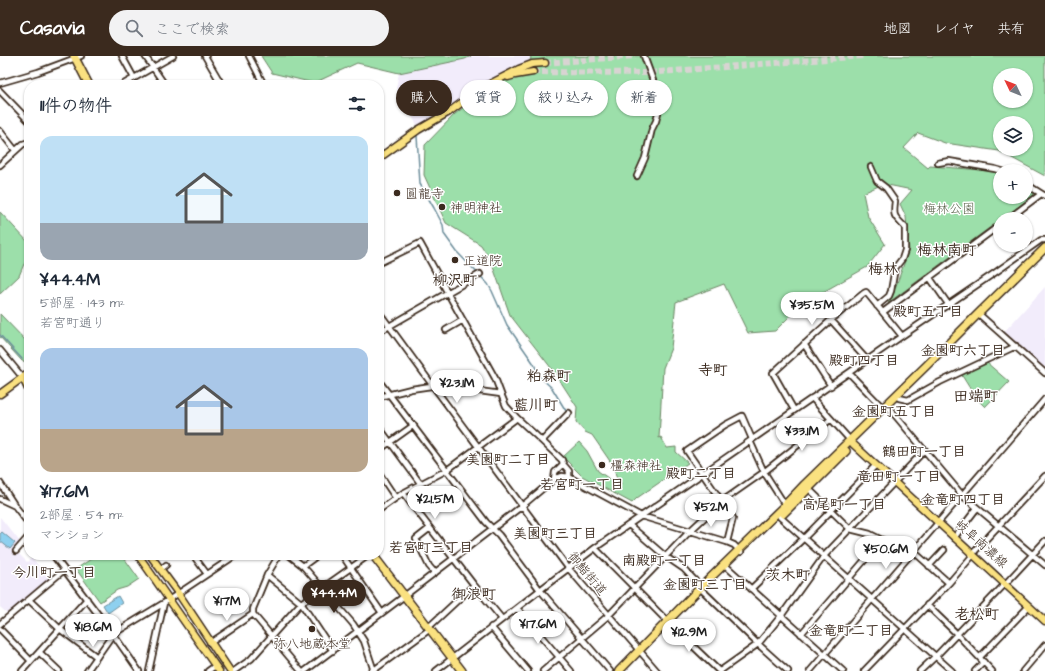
<!DOCTYPE html>
<html lang="ja">
<meta charset="utf-8">
<style>
:root{--surface:#fff;--page:#f2f2f3;--text:#1f2937;--muted:#747a83;--accent:#3b2a1e}
body{margin:0;font-family:"Architects Daughter","Klee One",sans-serif;background:var(--page);color:var(--text);height:100vh;display:flex;flex-direction:column;font-size:15px;white-space:nowrap}
*{box-sizing:border-box;margin:0}
p{font-size:13px;color:var(--muted)}
.icon{flex:none;width:22px;height:22px;fill:none;stroke:currentColor;stroke-width:2;stroke-linecap:round;stroke-linejoin:round}
.map{position:relative;flex:1;overflow:hidden}
.sheet{position:absolute;left:24px;top:24px;width:360px;height:480px;display:flex;flex-direction:column;background:var(--surface);border-radius:16px;box-shadow:0 1px 3px #0004}
.sheet>*{flex:none}
.banner{position:absolute;left:396px;top:24px;width:380px;height:36px;display:flex;gap:8px}
.needle{width:26px;rotate:313deg}
.tools{position:absolute;left:993px;top:12px;display:grid;gap:8px}
.tools a{display:grid;place-items:center;width:40px;height:40px;border-radius:50%;background:var(--surface);box-shadow:0 1px 3px #0004;font-size:20px}
.price{position:absolute;translate:-50% -34px;padding:0 9px;border-radius:14px;background:#fff;color:#222;font-size:13px;line-height:26px;filter:drop-shadow(0 1px 2px #0008)}
.price::after{content:'';position:absolute;left:50%;top:24px;width:12px;height:9px;margin-left:-6px;background:inherit;clip-path:polygon(0 0,100% 0,50% 100%)}
.price.current{background:var(--accent);color:#fff}
ul{padding:0;list-style:none}
li{display:grid;align-content:center;gap:8px;height:212px;padding:0 16px}
li span{display:grid;place-items:center;height:124px;border-radius:12px;color:#555}
li>.icon{margin-inline-start:auto}
span .icon{width:72px;height:72px;fill:#fffc;stroke-width:1}
li b{font-size:17px}
h2{display:flex;justify-content:space-between;align-items:center;height:48px;padding:0 16px;font-size:17px}
.chip{padding:0 14px;border-radius:18px;background:var(--surface);box-shadow:0 1px 3px #0004;font-size:14px;line-height:36px}
.chip.current{background:var(--accent);color:#fff}
header{display:flex;align-items:center;gap:24px;box-sizing:border-box;height:56px;padding:0 20px;background:var(--accent);color:#fff}
header strong{font-size:19px}
nav{display:flex;gap:22px;margin-inline-start:auto;font-size:14px}
.search{width:280px;height:36px;background:var(--page);display:flex;align-items:center;gap:10px;box-sizing:border-box;padding:0 14px;border-radius:22px;color:var(--muted);font-size:15px}
.map>svg:first-child{display:block}
.built{fill:#f2ecfb}
.green{fill:#9cdfaa;stroke:#6c8464;fill-rule:evenodd}
.water{fill:#8ed0ef;stroke:#6d8e9b}
.lines{fill:none;stroke-linecap:round;stroke-linejoin:round}
.stream{stroke:#6d8e9b;stroke-width:1.5}
.major-tunnel{stroke:#d8d4d2;stroke-width:6;stroke-dasharray:6 3;stroke-linecap:butt}
.minor-casing{stroke:#3b2a1e;stroke-width:8}
.major-casing{stroke:#3b2a1e;stroke-width:9}
.highway-casing{stroke:#3b2a1e;stroke-width:10}
.minor{stroke:#fff;stroke-width:4.5}
.major{stroke:#fae180;stroke-width:6}
.highway{stroke:#fae180;stroke-width:7}
.poi-dot{fill:#3b2a1e;stroke:#fff;stroke-width:1.5}
.labels{text-anchor:middle;stroke-width:3;stroke-linejoin:round;paint-order:stroke}
.poi-label{font-size:13px;fill:#3b2a1e;stroke:#fff;text-anchor:start}
.park-label{font-size:13px;fill:#586048;stroke:#fff}
.street-label{font-size:13px;fill:#3b2a1e;stroke:#fff}
.neighbourhood-label{font-size:14px;font-weight:bold;fill:#3b2a1e;stroke:#fff}
.quarter-label{font-size:15px;font-weight:bold;fill:#3b2a1e;stroke:#fff}
</style>
<header>
<strong>Casavia</strong>
<div class="search"><svg class="icon" aria-label="search" viewBox="0 0 24 24"><circle cx="10" cy="10" r="6"/><path d="M15 15l6 6"/></svg>ここで検索</div>
<nav><a>地図</a><a>レイヤ</a><a>共有</a></nav>
</header>
<div class="map">
<svg width="1045" height="615" viewBox="0 0 1045 615">
<rect width="100%" height="100%" fill="#fff"/>
<filter id="ink" filterUnits="userSpaceOnUse"><feTurbulence type="fractalNoise" baseFrequency=".025" numOctaves="2"/><feDisplacementMap in="SourceGraphic" scale="8" xChannelSelector="R" yChannelSelector="G"/><feConvolveMatrix kernelMatrix="1 2 1 2 8 2 1 2 1" color-interpolation-filters="sRGB"/></filter>
<g filter="url(#ink)">
<!-- built -->
<path class="built" d="M471,0H530L532,2L529,6L498,20L418,71L396,32L399,17L465,3Z
M1045,231V313L1004,276Z
M0,461L21,487L15,494L27,506L32,502L50,523L9,559L0,551Z"/>
<!-- green -->
<path class="green" d="M261,0H471L465,3L399,17L357,7L314,27L272,17Z
M530,0H1045V120L999,95L945,87L918,77L904,92L928,112L930,110L995,115L1000,117V141H1026V132L1035,138L1002,163H1000V164L888,247L893,238L909,194L906,161L900,148L912,134L883,128L863,137L868,161L885,188L867,211L802,248L775,275L748,277L724,228L676,246L671,292L663,312L659,382L661,381L667,392L676,391V396L688,407L637,442L632,447L582,420L563,401L579,386L587,395L598,415L618,429L622,428L617,424L614,411L592,379L585,376L576,366L577,351L555,317L510,259L491,205L481,189L446,167L424,119L425,89L455,58L489,32L525,15L531,2ZM1000,19H1026V45H1000ZM1000,67H1026V93H1000Z
M0,156L29,187V204L24,208L19,220L0,238Z
M0,258L29,288V306L22,305L0,281Z
M986,306L1009,326L985,351L976,342L961,318Z
M97,499H122L139,523L127,531L117,534L100,546L76,513Z"/>
<!-- water -->
<path class="water" d="M2,476L15,487L10,493L0,485V478Z
M118,540L122,547L108,557L103,549Z"/>
<g class="lines">
<!-- stream -->
<path class="stream" d="M417,80L420,128L423,133L434,152L443,169L444,178L457,196L488,228L492,235L507,269L534,308L539,320L552,332L566,355
M0,279L22,303"/>
<!-- major-tunnel -->
<path class="major-tunnel" d="M545,7L635,0
M533,16L647,17L864,0"/>
<!-- minor casing -->
<g class="minor-casing">
<path id="minor" d="M122,0L134,22
M145,0L165,29
M205,0L222,29
M249,0L264,29
M0,27L38,16L81,0
M122,29L173,0
M0,35L29,65
M0,75L15,94
M938,107L949,105L995,113L1002,115
M0,109L23,88L29,86
M871,111L877,125L886,132L895,145C893,161 894,160 905,171V194L902,203L895,212L891,235L889,240L877,250
M637,120L645,102L652,73L656,65L658,57V47L655,30L644,0
M1026,128L1045,140
M1008,163L1041,138
M379,207L420,187L495,322L501,338
M930,222L948,248
M379,256L433,330L569,513L657,615
M883,256L1000,169
M981,260L1045,317
M831,264L867,304
M446,274L463,264
M379,276L480,218
M804,288L831,330
M0,294L23,322
M849,317L883,352
M379,325L486,466L499,479L540,534L610,615
M379,341L411,333L445,328L469,335H479L501,338L506,350L517,362L542,385L562,404L563,408L555,416L554,423
M812,342L850,384
M899,342L908,344L940,326L1016,290
M889,352L962,439L1045,509
M794,354L773,317L831,264L864,237L866,236L902,280
M379,371L420,427
M542,385L569,357
M750,385L764,416L785,449
M379,394L414,369
M563,408L569,415V421
M379,417L395,441
M0,427L15,450L29,468
M809,433L850,473L870,478L882,484L904,490L913,495L949,527
M403,437L474,529L502,563
M0,443L15,450
M379,454L403,437L447,414L517,362
M780,461L952,615
M629,469L665,500L684,513L701,531
M430,472L416,483L429,510L435,517
M954,482L977,452
M727,486L733,462L687,395L725,369L742,360L752,383
M595,492L667,565
M16,495L29,480
M53,499L113,578L139,615
M193,499L207,518
M279,499L267,519L253,553V558L301,615
M289,499L303,510L353,568L364,585L374,615
M342,499L382,557
M303,510L318,499
M929,510L944,494
M727,511L843,615
M161,513L166,509
M267,519L301,547L333,595
M1008,525L1045,485
M751,533L804,482L876,409
M702,534L758,588L788,615
M29,544L61,574L97,601
M927,549L957,578L992,615
M517,552L571,615
M0,568L64,514
M670,568L719,615
M431,569L474,529
M491,571L528,615
M0,573L31,605
M801,578L882,484
M210,587L253,558
M39,596L59,615
M980,601L1029,550
M22,615L87,543
M87,615L113,578L164,547L236,499
M149,615L164,547
M208,615L215,610
M234,615L251,603L301,547L369,499
M305,615L407,538L522,450L554,423L562,420L569,421L641,460L727,486L734,489L741,496
M371,615L374,614L426,576
M436,615L540,534L595,492L902,280L996,216L1041,184H1045
M543,615L609,559L690,475L721,446L764,416L831,363
M720,615L758,588L781,560L824,500L925,394
M810,615L1045,343
M864,615L949,527L973,499L975,495L1045,420
M920,615L936,600L1005,528
M975,615L984,606
M1023,615L1045,589"/>
</g>
<!-- major casing -->
<g class="major-casing">
<path id="major" d="M508,21L515,19L533,16
M379,102L418,74L449,56L472,39L488,29L519,13L532,8L545,7
M23,322L29,335
M0,338L29,317
M850,384L853,388L1045,565
M138,499L219,615
M150,499L178,537L230,615"/>
</g>
<!-- highway casing -->
<g class="highway-casing">
<path id="highway" d="M74,0L89,29
M783,458L846,395
M373,499L462,615
M619,615L701,531L785,449L805,428L926,310L979,257L1045,192"/>
</g>
<!-- minor -->
<use href="#minor" class="minor"/>
<!-- major -->
<use href="#major" class="major"/>
<!-- highway -->
<use href="#highway" class="highway"/>
</g>
</g>
<!-- markers -->
<g class="poi-dot">
<circle cx="397" cy="137" r="4"/>
<circle cx="442" cy="151" r="4"/>
<circle cx="455" cy="204" r="4"/>
<circle cx="602" cy="409" r="4"/>
<circle cx="312" cy="573" r="4"/>
</g>
<g class="labels">
<!-- poi labels -->
<g class="poi-label">
<text x="405" y="142">圓龍寺</text>
<text x="450" y="156">神明神社</text>
<text x="463" y="209">正道院</text>
<text x="610" y="414">橿森神社</text>
<text x="312" y="592" text-anchor="middle">弥八地蔵本堂</text>
</g>
<!-- park labels -->
<g class="park-label">
<text x="949" y="157">梅林公園</text>
</g>
<!-- street labels -->
<g class="street-label">
<text transform="translate(982 487) rotate(42)" y="5">岐阜南濃線</text>
<text transform="translate(588 517) rotate(50)" y="5">御鮨街道</text>
</g>
<!-- neighbourhood labels -->
<g class="neighbourhood-label">
<text x="928" y="260">殿町五丁目</text>
<text x="963" y="299">金園町六丁目</text>
<text x="864" y="309">殿町四丁目</text>
<text x="894" y="360">金園町五丁目</text>
<text x="924" y="400">鶴田町一丁目</text>
<text x="508" y="408">美園町二丁目</text>
<text x="701" y="422">殿町二丁目</text>
<text x="899" y="425">竜田町一丁目</text>
<text x="582" y="433">若宮町一丁目</text>
<text x="963" y="448">金竜町四丁目</text>
<text x="844" y="453">高尾町一丁目</text>
<text x="555" y="482">美園町三丁目</text>
<text x="431" y="496">若宮町三丁目</text>
<text x="664" y="509">南殿町一丁目</text>
<text x="54" y="521">今川町一丁目</text>
<text x="705" y="533">金園町三丁目</text>
<text x="851" y="579">金竜町二丁目</text>
</g>
<!-- quarter labels -->
<g class="quarter-label">
<text x="947" y="199">梅林南町</text>
<text x="883" y="218">梅林</text>
<text x="455" y="229">柳沢町</text>
<text x="713" y="319">寺町</text>
<text x="549" y="325">粕森町</text>
<text x="976" y="345">田端町</text>
<text x="536" y="354">藍川町</text>
<text x="788" y="524">茨木町</text>
<text x="474" y="543">御浪町</text>
<text x="977" y="563">老松町</text>
</g>
</g>
</svg>
<div class="tools">
<a><svg class="needle" viewBox="-14 -14 28 28"><path d="M0-13l5 13h-10z" fill="#e53935"/><path d="M0 13l5-13h-10z" fill="#747a83"/></svg></a>
<a><svg class="icon" aria-label="layers" viewBox="0 0 24 24"><path d="M12 4l9 5-9 5-9-5zM3 14l9 5 9-5"/></svg></a>
<a>+</a>
<a>−</a>
</div>
<b class="price" style="left:812px;top:270px">¥35.5M</b>
<b class="price" style="left:457px;top:348px">¥23.1M</b>
<b class="price" style="left:802px;top:396px">¥33.1M</b>
<b class="price" style="left:435px;top:464px">¥21.5M</b>
<b class="price" style="left:711px;top:472px">¥52M</b>
<b class="price" style="left:886px;top:514px">¥50.6M</b>
<b class="price current" style="left:334px;top:558px">¥44.4M</b>
<b class="price" style="left:227px;top:566px">¥17M</b>
<b class="price" style="left:538px;top:589px">¥17.6M</b>
<b class="price" style="left:93px;top:592px">¥18.6M</b>
<b class="price" style="left:689px;top:597px">¥12.9M</b>
<div class="banner">
<a class="chip current">購入</a>
<a class="chip">賃貸</a>
<a class="chip">絞り込み</a>
<a class="chip">新着</a>
</div>
<section class="sheet">
<h2>11件の物件<svg class="icon" aria-label="filters" viewBox="0 0 24 24"><path d="M4 7h16M4 17h16"/><circle cx="9" cy="7" r="2"/><circle cx="15" cy="17" r="2"/></svg></h2>
<ul>
<li><span style="background:linear-gradient(#bfe0f5 70%,#9aa5b1 0)"><svg class="icon" aria-label="home" viewBox="0 0 24 24"><path d="M3 11l9-7 9 7M6 9v11h12V9"/></svg></span><div><b>¥44.4M</b><p>5部屋 · 143 m²</p><p>若宮町通り</p></div></li>
<li><span style="background:linear-gradient(#a9c7e8 65%,#b9a48a 0)"><svg class="icon" aria-label="home" viewBox="0 0 24 24"><path d="M3 11l9-7 9 7M6 9v11h12V9"/></svg></span><div><b>¥17.6M</b><p>2部屋 · 54 m²</p><p>マンション</p></div></li>
</ul>
</section>
</div>
